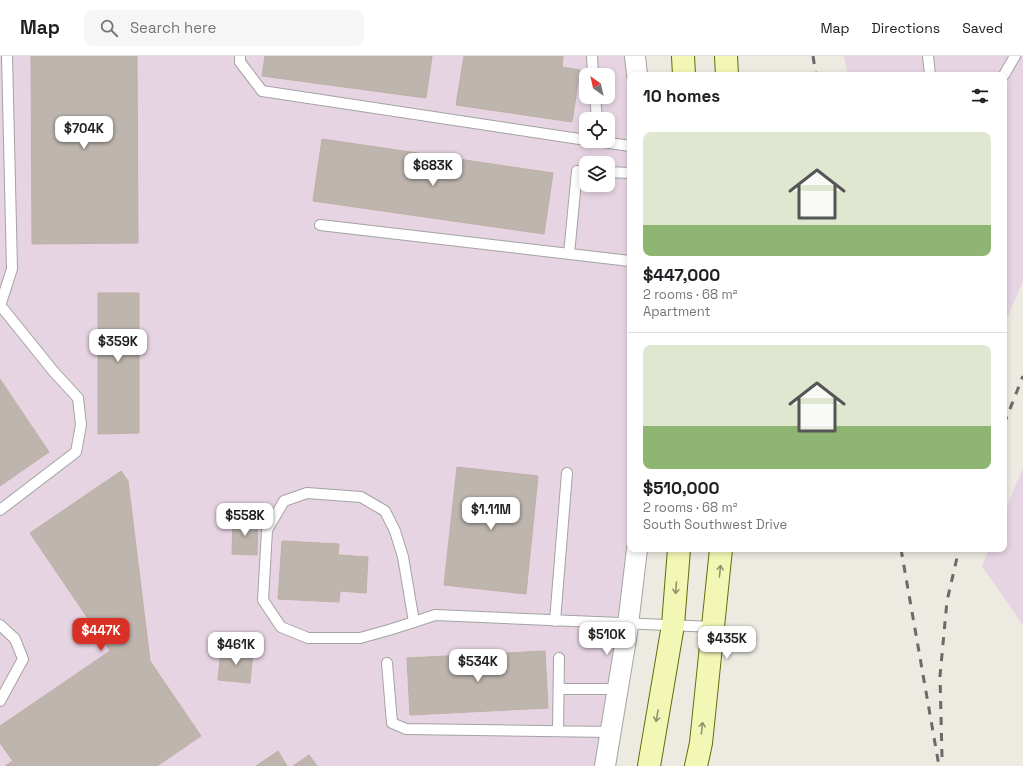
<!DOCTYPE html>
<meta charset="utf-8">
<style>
:root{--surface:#fff;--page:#f6f6f6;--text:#202124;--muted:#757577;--line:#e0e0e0;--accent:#d93025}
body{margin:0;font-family:"Space Grotesk",sans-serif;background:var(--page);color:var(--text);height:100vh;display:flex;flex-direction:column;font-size:15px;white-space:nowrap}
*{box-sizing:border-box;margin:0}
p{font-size:13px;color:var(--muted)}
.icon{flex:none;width:22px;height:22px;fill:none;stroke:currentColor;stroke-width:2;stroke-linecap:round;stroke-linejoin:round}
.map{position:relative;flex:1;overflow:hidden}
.side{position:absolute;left:627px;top:16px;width:380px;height:480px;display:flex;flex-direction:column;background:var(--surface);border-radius:8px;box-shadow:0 2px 6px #0003}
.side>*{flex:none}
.needle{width:26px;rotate:326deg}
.controls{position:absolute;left:579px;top:12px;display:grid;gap:8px}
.controls a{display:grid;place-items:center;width:36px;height:36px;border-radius:8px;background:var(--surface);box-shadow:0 2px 6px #0003;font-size:20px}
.price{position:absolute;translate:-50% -34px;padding:0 9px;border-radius:8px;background:#fff;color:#222;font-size:13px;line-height:26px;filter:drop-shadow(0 1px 2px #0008)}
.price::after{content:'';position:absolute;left:50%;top:24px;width:12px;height:9px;margin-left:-6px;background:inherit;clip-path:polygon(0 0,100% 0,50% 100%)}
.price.current{background:var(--accent);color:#fff}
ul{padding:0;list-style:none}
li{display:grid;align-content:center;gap:8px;height:212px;padding:0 16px}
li+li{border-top:1px solid var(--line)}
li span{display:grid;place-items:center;height:124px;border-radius:8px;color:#555}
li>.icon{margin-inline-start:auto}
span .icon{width:72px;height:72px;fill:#fffc;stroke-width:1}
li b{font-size:17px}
h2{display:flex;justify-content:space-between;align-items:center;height:48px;padding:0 16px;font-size:17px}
header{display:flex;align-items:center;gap:24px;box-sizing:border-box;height:56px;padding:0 20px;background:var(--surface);border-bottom:1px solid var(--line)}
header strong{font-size:19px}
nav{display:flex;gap:22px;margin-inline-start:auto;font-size:14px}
.search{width:280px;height:36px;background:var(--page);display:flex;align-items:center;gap:10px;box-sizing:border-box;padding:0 14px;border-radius:8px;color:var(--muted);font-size:15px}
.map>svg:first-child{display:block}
.industrial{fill:#e6d4e2;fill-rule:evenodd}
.building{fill:#bdb5ae;stroke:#beb0a4}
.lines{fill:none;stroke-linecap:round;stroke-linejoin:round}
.lane-casing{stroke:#a3a3a3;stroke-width:12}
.street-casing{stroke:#a3a3a3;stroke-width:22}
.secondary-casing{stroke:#616e07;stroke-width:24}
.lane{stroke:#fff;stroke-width:10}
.street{stroke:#fff;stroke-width:20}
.secondary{stroke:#f3f7b5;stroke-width:22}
.rail{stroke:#6a6a6a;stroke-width:3;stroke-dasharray:8 8;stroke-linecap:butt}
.oneway{stroke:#929470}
</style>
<header>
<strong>Map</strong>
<div class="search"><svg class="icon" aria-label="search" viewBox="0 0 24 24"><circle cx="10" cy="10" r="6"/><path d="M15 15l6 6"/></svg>Search here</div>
<nav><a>Map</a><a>Directions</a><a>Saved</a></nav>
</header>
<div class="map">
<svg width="1023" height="710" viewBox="0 0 1023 710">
<rect width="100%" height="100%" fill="#edeae2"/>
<!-- industrial -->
<path class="industrial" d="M0,0H635L630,19V493L599,710H0ZM586,19H608V41H586ZM586,63H608V85H586ZM586,107H608V129H586Z
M844,0H1023V225L1004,269V19H848Z
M1023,412V569L982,510L989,493H1004V457Z"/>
<!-- building -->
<path class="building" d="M31,0H137L138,187L32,188Z
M265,0H432L426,42L262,20Z
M464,0H563L562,11L580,14L572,66L456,49Z
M322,83L553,117L544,178L313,145Z
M98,237H139V377L98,378Z
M0,323L49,396L0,430Z
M457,411L538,420L526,538L444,529Z
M121,415L128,425L150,605L201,680L157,710H5L13,705L0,687V670L110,595L30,477Z
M233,463H258L257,499L232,498Z
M282,485L339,488L338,499L368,501L366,537L340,535L339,546L278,543Z
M221,592L253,595L250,627L218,624Z
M545,595L548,652L410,659L407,602Z
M278,695L287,710H256Z
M309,699L317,710H293Z"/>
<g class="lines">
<!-- lane casing -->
<g class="lane-casing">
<path id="lane" d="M240,0V6L262,35L586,84
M592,0L593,19
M928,0L930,19
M1004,19L1015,0
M595,41L597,63
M596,85L630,90
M608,116L630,117
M320,169L630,205
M569,198L577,115H586
M0,250L12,213L7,0
M0,454L76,396L81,369L78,342L54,316L0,249
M555,565L567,417
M414,566L403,501L395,475L385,455L361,441L307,437L284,445L267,474L263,544L281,571L308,582H360L389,574L414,566L435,559L714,571
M0,569L15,583L23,603L0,645
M387,607L392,667L406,673L610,676
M559,633H617
M558,675L559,602"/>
</g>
<!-- street casing -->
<g class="street-casing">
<path id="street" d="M635,0L637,19
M605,710L627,577L637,493"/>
</g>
<!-- secondary casing -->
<g class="secondary-casing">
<path id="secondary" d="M683,0L684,19
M726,0L727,19
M649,710L673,569L679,493
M696,710L701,687L721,493"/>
</g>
<!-- lane -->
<use href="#lane" class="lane"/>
<!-- street -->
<use href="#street" class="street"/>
<!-- secondary -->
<use href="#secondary" class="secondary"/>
<!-- rail -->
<path class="rail" d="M813,0L816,19
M1004,368L1023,320
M901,493L939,710
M942,701L940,620L947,545L959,493"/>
</g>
<!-- one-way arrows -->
<defs><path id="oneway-shaft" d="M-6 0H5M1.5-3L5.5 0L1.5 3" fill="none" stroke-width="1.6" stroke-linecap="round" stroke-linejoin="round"/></defs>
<g class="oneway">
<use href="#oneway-shaft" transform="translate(720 515) rotate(-84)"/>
<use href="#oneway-shaft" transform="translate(676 532) rotate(94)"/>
<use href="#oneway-shaft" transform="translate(657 660) rotate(100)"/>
<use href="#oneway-shaft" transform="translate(702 672) rotate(-84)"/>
</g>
</svg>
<div class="controls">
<a><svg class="needle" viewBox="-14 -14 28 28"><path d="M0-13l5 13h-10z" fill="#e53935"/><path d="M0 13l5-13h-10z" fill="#757577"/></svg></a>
<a><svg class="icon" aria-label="locate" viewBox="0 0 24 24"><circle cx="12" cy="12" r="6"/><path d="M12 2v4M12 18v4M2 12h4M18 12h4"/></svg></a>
<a><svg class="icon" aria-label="layers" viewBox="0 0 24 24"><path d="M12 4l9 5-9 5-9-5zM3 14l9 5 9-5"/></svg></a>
</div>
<b class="price" style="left:84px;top:94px">$704K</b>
<b class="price" style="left:433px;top:131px">$683K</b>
<b class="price" style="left:118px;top:307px">$359K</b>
<b class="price" style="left:491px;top:475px">$1.11M</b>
<b class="price" style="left:245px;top:481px">$558K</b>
<b class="price current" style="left:101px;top:596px">$447K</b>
<b class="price" style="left:607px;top:600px">$510K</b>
<b class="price" style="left:727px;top:604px">$435K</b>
<b class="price" style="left:236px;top:610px">$461K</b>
<b class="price" style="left:478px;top:627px">$534K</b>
<section class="side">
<h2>10 homes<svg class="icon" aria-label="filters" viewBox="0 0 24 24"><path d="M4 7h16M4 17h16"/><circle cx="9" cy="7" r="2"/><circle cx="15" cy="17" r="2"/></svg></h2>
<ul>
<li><span style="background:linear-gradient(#dfe7d0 75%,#8fb573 0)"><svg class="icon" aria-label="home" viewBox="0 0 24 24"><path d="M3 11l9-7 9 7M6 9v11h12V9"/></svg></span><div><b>$447,000</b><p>2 rooms · 68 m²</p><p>Apartment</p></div></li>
<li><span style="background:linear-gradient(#dfe7d0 65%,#8fb573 0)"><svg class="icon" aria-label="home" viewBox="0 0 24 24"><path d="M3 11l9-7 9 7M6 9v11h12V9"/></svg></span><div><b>$510,000</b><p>2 rooms · 68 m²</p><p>South Southwest Drive</p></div></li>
</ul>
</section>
</div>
